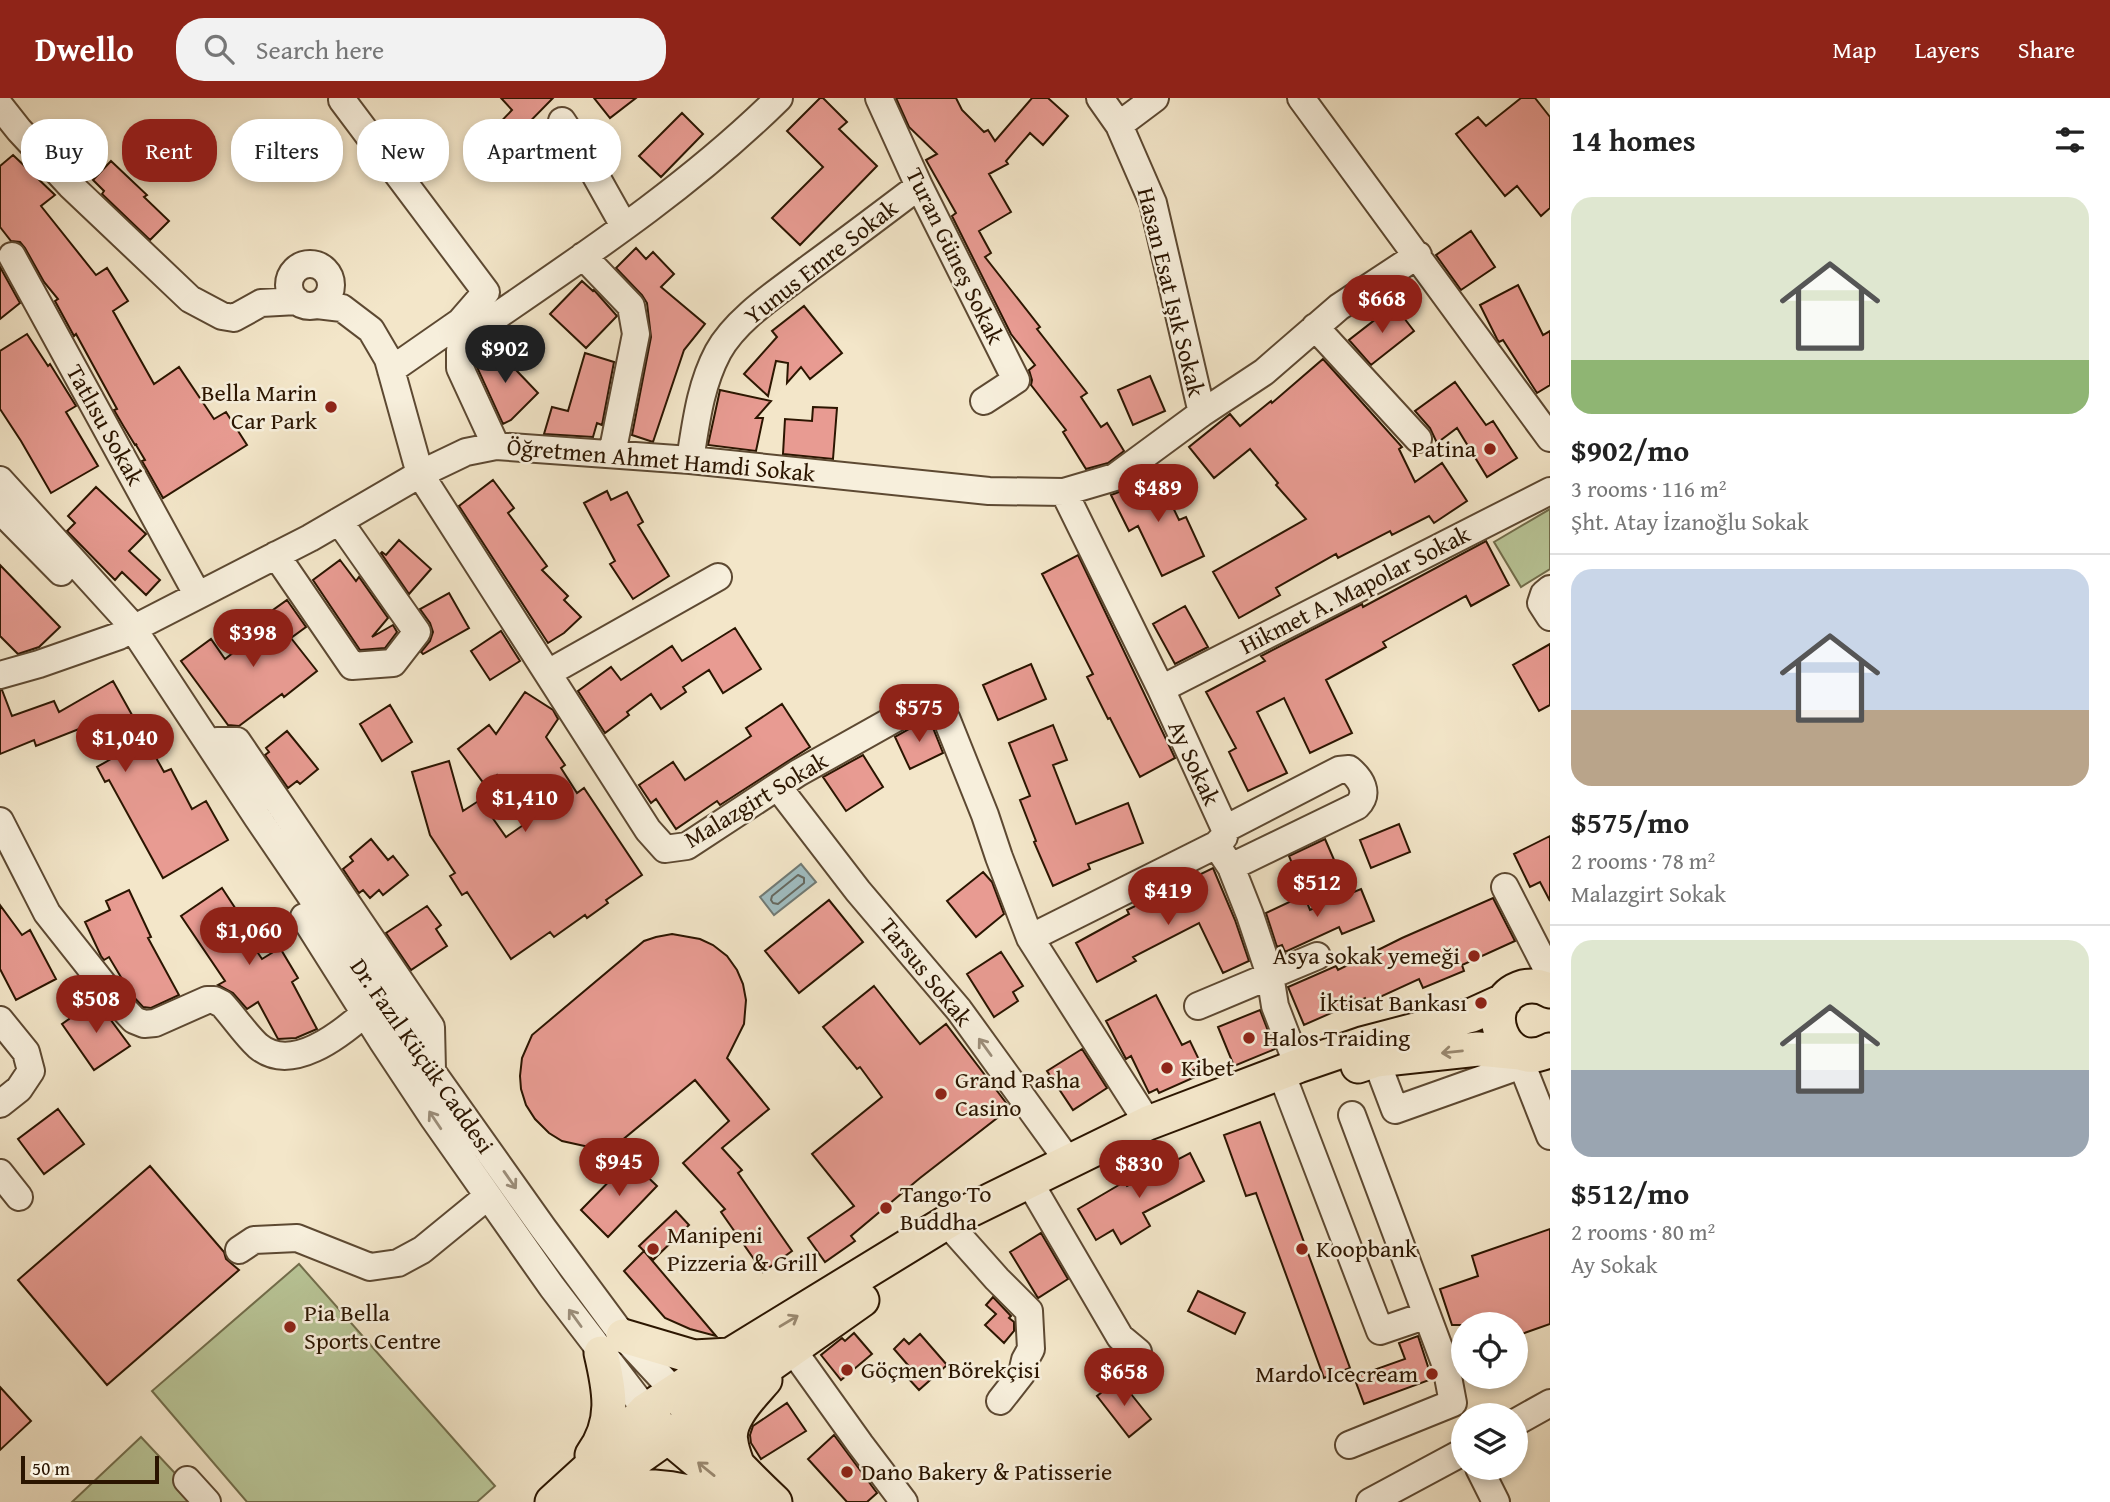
<!DOCTYPE html>
<meta charset="utf-8">
<style>
:root{--surface:#fff;--page:#f2f2f2;--text:#222;--muted:#767676;--line:#e0e0e0;--accent:#8f2418}
body{margin:0;font-family:"Gentium Book Plus",serif;background:var(--page);color:var(--text);height:100vh;display:flex;flex-direction:column;font-size:26px;white-space:nowrap}
*{box-sizing:border-box;margin:0}
p{font-size:23px;color:var(--muted)}
.icon{flex:none;width:38px;height:38px;fill:none;stroke:currentColor;stroke-width:2;stroke-linecap:round;stroke-linejoin:round}
.map{position:relative;flex:1;overflow:hidden}
.side{display:flex;flex-direction:column;background:var(--surface);width:560px}
.side>*{flex:none}
.banner{position:absolute;left:21px;top:21px;width:665px;height:63px;display:flex;gap:14px}
.buttons{position:absolute;left:1451px;top:1214px;display:grid;gap:14px}
.buttons a{display:grid;place-items:center;width:77px;height:77px;border-radius:50%;background:var(--surface);box-shadow:0 4px 10px #0003;font-size:35px}
.scale{position:absolute;left:21px;bottom:18px;width:138px;box-sizing:border-box;padding-left:7px;border:4px solid #2b1500;border-top:0;font-size:19px;line-height:24px;white-space:nowrap;color:#2b1500;-webkit-text-stroke:5px #f7efdc;paint-order:stroke}
.price{position:absolute;translate:-50% -60px;padding:0 16px;border-radius:24px;background:var(--accent);color:#fff;font-size:23px;line-height:46px;filter:drop-shadow(0 2px 4px #0008)}
.price::after{content:'';position:absolute;left:50%;top:42px;width:21px;height:16px;margin-left:-10px;background:inherit;clip-path:polygon(0 0,100% 0,50% 100%)}
.price.selected{background:#222;color:#fff}
ul{padding:0;list-style:none}
li{display:grid;align-content:center;gap:14px;height:371px;padding:0 21px}
li+li{border-top:2px solid var(--line)}
li span{display:grid;place-items:center;height:217px;border-radius:21px;color:#555}
li>.icon{margin-inline-start:auto}
span .icon{width:126px;height:126px;fill:#fffc;stroke-width:1}
li b{font-size:30px}
h2{display:flex;justify-content:space-between;align-items:center;height:84px;padding:0 21px;font-size:30px}
.pill{padding:0 24px;border-radius:28px;background:var(--surface);box-shadow:0 4px 10px #0003;font-size:24px;line-height:63px}
.pill.selected{background:var(--accent);color:#fff}
header{display:flex;align-items:center;gap:42px;box-sizing:border-box;height:98px;padding:0 35px;background:var(--accent);color:#fff}
header strong{font-size:33px}
nav{display:flex;gap:38px;margin-inline-start:auto;font-size:24px}
.search{width:490px;height:63px;background:var(--page);display:flex;align-items:center;gap:18px;box-sizing:border-box;padding:0 24px;border-radius:28px;color:var(--muted);font-size:26px}
main{display:flex;flex:1;min-height:0}
.map>svg:first-child{display:block}
.green{fill:#b9c698;stroke:#726e4c;stroke-width:2}
.water{fill:#a0bdc1;stroke:#717a74;stroke-width:2}
.lines{fill:none;stroke-linecap:round;stroke-linejoin:round}
.shore{stroke:#666960;stroke-width:2}
.building{fill:#e89b92;stroke:#2b1500;stroke-width:2}
.minor-casing{stroke:#5d4932;stroke-width:30}
.major-casing{stroke:#2b1500;stroke-width:37}
.minor{stroke:#f7efdc;stroke-width:26}
.major{stroke:#f3e6c9;stroke-width:33}
.oneway{stroke:#9b8d79}
.oneway2{stroke:#99886f}
.poi-dot{fill:#8f2418;stroke:#f7efdc;stroke-width:2.5}
.labels{text-anchor:middle;stroke-width:5;stroke-linejoin:round;paint-order:stroke}
.street-label{font-size:24px;fill:#2b1500;stroke:#f7efdc}
.poi-label{font-size:24px;fill:#2b1500;stroke:#f7efdc;text-anchor:start}
</style>
<header>
<strong>Dwello</strong>
<div class="search"><svg class="icon" aria-label="search" viewBox="0 0 24 24"><circle cx="10" cy="10" r="6"/><path d="M15 15l6 6"/></svg>Search here</div>
<nav><a>Map</a><a>Layers</a><a>Share</a></nav>
</header>
<main>
<div class="map">
<svg width="1550" height="1404" viewBox="0 0 1550 1404">
<rect width="100%" height="100%" fill="#f3e6c9"/>
<filter id="stains"><feTurbulence type="fractalNoise" baseFrequency=".00286" numOctaves="4"/><feColorMatrix values="0 0 0 0 .2 0 0 0 0 .09 0 0 0 0 .02 0 0 0 .5 -.17"/></filter>
<radialGradient id="worn" r=".72"><stop offset=".6" stop-color="#630" stop-opacity="0"/><stop offset="1" stop-color="#630" stop-opacity=".3"/></radialGradient>
<!-- green -->
<path class="green" d="M1550,411V471L1521,489L1494,444Z
M299,1166L495,1388L477,1404H247L152,1293Z
M141,1339L202,1404H72Z"/>
<!-- water -->
<path class="water" d="M801,766L816,784L774,817L760,799Z"/>
<g class="lines">
<!-- shore -->
<path class="shore" d="M798,777L804,780V785L778,806L773,805L771,802L772,798Z"/>
</g>
<!-- building -->
<path class="building" d="M501,0H553L505,49L490,35L512,12Z
M594,0H636L610,20Z
M820,0H823L847,24L839,31L877,68L800,147L772,120L823,69L787,33Z
M896,0H956L962,12L984,34L988,32L995,43L1032,0H1048L1068,18L1043,47L1030,35L1006,63L1008,66L989,76L1011,114L979,133L991,155L985,159L1040,229L1037,231L1087,295L1081,299L1101,329L1107,325L1124,353L1108,365L1086,371L1063,334L1066,332L1031,287L1032,282L1029,272L1035,267L1011,236L952,118L956,115L926,62L937,56L909,29Z
M1521,0H1535L1550,19V110L1541,118L1517,88L1505,98L1456,36L1478,19L1486,28Z
M682,15L703,36L661,79L639,58Z
M13,57L55,97L41,108L96,177L107,170L128,203L113,213L154,286L179,269L214,321L226,314L247,347L163,400L142,363L145,362L136,347L137,346L135,347L124,329L114,312L117,311L76,236L74,238L55,203L58,201L44,184L25,150L20,144L11,143L0,129V68Z
M111,63L147,97L144,99L169,123L150,142L102,96L104,93L93,82Z
M1471,133L1495,169L1461,192L1436,157Z
M636,150L646,161L653,154L674,176L661,189L705,226L684,252L653,344L632,337L651,239L647,205L642,197L616,170Z
M0,169L20,205L0,221Z
M582,183L593,193L594,192L617,218L586,250L550,216Z
M1518,187L1543,237L1550,233V287L1537,295L1503,242L1499,244L1497,241L1480,207Z
M1394,207L1414,233L1371,267L1349,242Z
M804,208L842,255L810,281L801,269L787,285L788,265L776,263L768,298L744,276L777,239L772,233Z
M27,236L48,268L50,266L76,308L66,314L98,368L51,395L21,343L0,311V253Z
M495,246L516,272L538,295L511,322L503,326L476,267Z
M585,255L614,264L602,327L597,325L593,339L544,336L552,309L568,313Z
M1323,261L1402,349L1399,351L1415,384L1442,365L1467,403L1434,425L1429,418L1392,437L1390,433L1338,460L1336,456L1276,490L1280,497L1239,520L1213,474L1306,421L1276,387L1278,385L1250,351L1214,380L1189,349L1230,316L1240,328L1271,303L1272,305Z
M1150,278L1165,313L1133,327L1118,292Z
M1455,284L1486,327L1493,323L1517,360L1487,379L1457,330L1437,345L1430,330L1415,313Z
M720,292L771,303L756,320H763L756,353L708,347Z
M813,309L837,310L833,361L783,356L785,321L812,323Z
M1157,376L1179,422L1186,419L1204,458L1162,478L1138,428L1129,433L1111,397L1124,392L1151,377L1152,378Z
M493,382L514,410L508,415L547,468L542,472L568,498L564,502L581,519L564,535L548,545L459,408Z
M96,389L146,436L129,453L160,482L146,497L122,474L115,482L67,433L75,425L68,418Z
M607,393L611,402L627,394L643,424L638,427L669,478L633,501L610,466L615,463L584,405Z
M399,442L431,471L409,496L381,455L382,454L386,457Z
M1486,443L1509,487L1471,508L1466,498L1383,544L1386,549L1326,582L1352,635L1310,655L1284,600L1257,614L1287,675L1248,693L1229,654L1236,650L1206,594L1265,563L1261,558L1362,506L1363,509Z
M1078,457L1175,660L1140,679L1110,620L1108,621L1087,579L1093,576L1042,476Z
M340,462L356,483L359,479L388,520L372,539L393,527L397,534L385,550L360,552L313,482Z
M0,467L60,529L39,549L18,556L0,538Z
M449,495L469,530L423,556L421,554L430,543L433,534L430,525L420,511Z
M287,502L306,529L291,540L317,573L284,599L282,596L239,628L228,627L181,563L211,541L225,561L279,519L273,512Z
M1185,508L1208,549L1175,566L1153,526Z
M735,530L761,571L723,595L709,572L683,589L686,594L661,611L651,596L627,614L629,617L605,635L578,593L611,569L621,582L672,548L682,563Z
M501,533L520,563L490,582L471,553Z
M1550,546V607L1539,613L1513,567Z
M1031,566L1046,601L998,622L983,587Z
M113,583L164,674L171,671L192,711L206,703L228,742L163,780L109,682L105,684L97,669L111,661L94,632L88,636L84,629L36,648L34,642L0,656V592H2L12,618L54,603L59,614Z
M525,594L553,612L558,621L546,639L565,667L561,670L577,695L584,690L642,777L606,802L608,805L587,820L585,817L554,839L550,834L511,861L467,794L462,797L450,778L455,775L430,737L412,674L449,663L463,713L480,702L506,739L529,723L497,677L485,687L458,651L489,627L496,636Z
M782,606L810,649L720,707L717,703L676,731L656,701L651,705L639,687L673,664L685,682L751,638L746,630Z
M390,607L412,644L382,663L360,626Z
M927,621L933,630L943,655L910,671L895,639Z
M1053,627L1067,662L1053,667L1076,726L1128,705L1143,745L1088,766L1090,771L1053,788L1034,744L1036,743L1020,702L1030,698L1009,645Z
M287,633L318,671L300,686L297,683L288,690L265,657L269,654L266,650Z
M863,657L883,689L846,713L823,679Z
M1399,726L1410,754L1371,770L1360,742Z
M1550,738V803L1540,784L1530,789L1514,756Z
M371,741L388,762L393,758L408,777L383,797L379,792L370,800L363,792L359,795L343,771L353,763L350,759Z
M1325,741L1335,764L1298,780L1289,758Z
M1213,770L1235,822L1249,863L1223,875L1199,825L1133,859L1136,863L1097,884L1076,845L1129,816L1127,812Z
M983,774L992,784L1004,816L976,839L947,803Z
M222,790L241,819L236,822L262,861L280,850L298,880L292,884L317,931L296,940L278,941L258,904L247,911L233,895L218,887L225,883L181,818Z
M1361,791L1374,823L1342,836L1339,829L1285,854L1282,847L1277,849L1266,815L1304,797L1310,812Z
M129,792L151,839L148,840L179,897L151,910L143,909L131,896L109,859L104,862L101,858L85,824L110,812L106,803Z
M1493,800L1515,843L1462,867L1464,873L1423,890L1419,881L1367,905L1365,900L1304,927L1288,889L1336,868L1338,872L1402,840Z
M829,802L863,844L799,895L765,853Z
M0,807L22,837L30,832L56,881L16,902L0,871Z
M427,808L441,827L436,831L447,848L411,872L386,835Z
M672,836L700,841L713,847L727,858L737,872L743,886L746,902L744,926L727,960L769,1011L722,1050L742,1072L738,1075L792,1153L763,1174L721,1114L725,1111L683,1065L729,1023L695,982L621,1043L603,1048L589,1049L562,1043L549,1035L535,1021L526,1007L521,991L520,978L522,960L532,937L644,843L656,839Z
M1001,854L1023,888L1013,894L1018,903L994,919L967,876Z
M874,888L920,946L946,926L1010,1010L920,1080L851,1138L855,1143L825,1164L808,1140L854,1108L812,1056L882,999L860,969L857,971L823,929Z
M1156,897L1182,947L1190,943L1202,968L1193,972L1195,979L1159,995L1157,991L1149,995L1131,958L1126,961L1106,923Z
M96,902L130,948L94,972L62,926Z
M1260,912L1275,951L1234,968L1218,929Z
M1082,951L1107,990L1073,1012L1047,973Z
M58,1011L84,1046L44,1076L18,1041Z
M1260,1024L1350,1270L1324,1280L1256,1095L1246,1098L1224,1037Z
M1190,1055L1204,1083L1143,1115L1150,1128L1121,1146L1113,1132L1096,1142L1078,1111L1124,1084L1127,1088Z
M630,1062L657,1088L608,1139L581,1112Z
M150,1068L224,1154L226,1161L239,1172L107,1287L18,1182Z
M676,1113L689,1127L653,1162L639,1148Z
M1550,1131V1226L1516,1238V1227H1452L1440,1191L1478,1178L1472,1158Z
M1041,1135L1068,1181L1038,1200L1010,1154Z
M644,1153L716,1238L690,1231L665,1220L624,1173Z
M1198,1193L1245,1215L1235,1236L1188,1213Z
M993,1199L1011,1218L1009,1220L1014,1224V1233L1004,1245L985,1227L996,1216L986,1207Z
M854,1235L872,1256L841,1282L821,1257L842,1240L845,1243Z
M920,1236L947,1267L919,1292L908,1280L914,1274L894,1251L904,1241L909,1246Z
M1418,1238L1432,1281L1364,1306L1354,1279L1405,1261L1399,1245Z
M1119,1281L1151,1321L1129,1339L1097,1298Z
M0,1289L31,1323L0,1352Z
M787,1305L806,1333L761,1361L751,1345L750,1337L753,1328Z
M834,1337L877,1395L867,1404H847L808,1361Z"/>
<g class="lines">
<!-- minor casing -->
<g class="minor-casing">
<path id="minor" d="M879,0L919,88L1016,282L984,303
M1100,0L1119,27L1153,105L1202,315
M1301,0L1550,340
M342,2L486,194L460,224L391,272
M0,8L19,32L70,87L190,201L222,218L234,220L261,205L297,203
M562,23L583,55L624,128
M1119,27L1155,0
M12,158L197,496
M583,158L631,208L636,236L612,356
M289 187a21 21 0 1 1 42 0a21 21 0 1 1-42 0Z
M317,207L342,210L371,232L388,261L420,376L648,732L665,751L687,748L798,675L921,606L935,605L947,622L985,717L999,759L1030,840L1148,1025
M1315,229L1418,341
M496,348L460,270V252L472,235C578,162 687,91 779,0
M690,362C696,325 700,288 718,254C736,221 778,194 808,171C845,144 882,116 919,88
M0,382L128,523L257,719L389,913L543,1130L623,1238L674,1293
M0,412L61,474
M276,457L352,568L393,565L417,534L339,423
M1550,491L1544,496L1541,505L1550,519
M548,575L718,479
M0,577L39,566L119,538L310,440L420,376L466,354L496,348L690,362L989,393L1064,394L1115,379L1202,315L1264,274L1339,209L1418,157
M1161,591L1550,393
M210,646L217,643H237L431,929L432,972
M778,689L858,793L959,912L1069,1064
M0,723L47,815L119,906L134,922L144,926L155,925L207,902H214L222,906C234,919 245,936 258,948C291,976 340,937 365,915
M1225,731L1339,672L1349,671C1361,681 1370,695 1357,708L1231,769
M1221,754L1231,769L1250,817L1270,877L1275,908L1298,968
M1505,789L1544,865L1550,873
M304,819L383,944L434,1021L552,1189L646,1312
M1030,840L1216,747L1224,739L1225,731L1161,591L1064,394
M1198,908L1317,858
M0,922L26,954L31,973L19,991L0,1006
M1376,962L1395,1012L1522,967L1550,1038
M1287,990L1380,1233L1427,1217
M0,1075L19,1099
M1037,1097L1120,1239L1138,1254
M957,1136L997,1181L1029,1213L1031,1251L1025,1262L1022,1275L1000,1303
M239,1152L254,1142L297,1140L370,1169L398,1165L422,1152L488,1098
M792,1251L860,1346L904,1404
M1516,1324L1550,1305
M1349,1347L1453,1305L1446,1268L1352,1017
M1479,1370L1496,1404
M187,1382L207,1404
M1370,1404L1463,1354"/>
</g>
<!-- major casing -->
<g class="major-casing">
<path id="major" d="M1550,893C1542,888 1533,887 1523,889C1476,903 1503,977 1550,952
M1358,968L1376,962L1478,951L1520,955
M623,1238L694,1259L730,1257
M682,1303C710,1340 741,1372 775,1404
M654,1322L667,1338L746,1404
M592,1357C616,1324 610,1293 601,1255
M739,1371C736,1362 732,1353 731,1344C726,1322 752,1297 765,1282
M593,1398C633,1384 677,1386 716,1404
M583,1399L862,1202
M552,1404L598,1362L646,1312L730,1257L952,1121L1148,1025L1298,968L1362,946L1472,917L1505,902"/>
</g>
<!-- minor -->
<use href="#minor" class="minor"/>
<!-- major -->
<use href="#major" class="major"/>
</g>
<!-- one-way arrows -->
<defs><path id="oneway-shaft" d="M-6 0H5M1.5-3L5.5 0L1.5 3" fill="none" stroke-width="1.6" stroke-linecap="round" stroke-linejoin="round" transform="scale(1.75)"/></defs>
<g class="oneway">
<use href="#oneway-shaft" transform="translate(985 949) rotate(-126)"/>
<use href="#oneway-shaft" transform="translate(435 1022) rotate(-124)"/>
<use href="#oneway-shaft" transform="translate(510 1082) rotate(55)"/>
<use href="#oneway-shaft" transform="translate(575 1220) rotate(-126)"/>
</g>
<g class="oneway2">
<use href="#oneway-shaft" transform="translate(1452 954) rotate(174)"/>
<use href="#oneway-shaft" transform="translate(789 1223) rotate(-31)"/>
<use href="#oneway-shaft" transform="translate(706 1371) rotate(-141)"/>
</g>
<!-- markers -->
<g class="poi-dot">
<circle cx="331" cy="309" r="7"/>
<circle cx="1490" cy="351" r="7"/>
<circle cx="1474" cy="858" r="7"/>
<circle cx="1481" cy="905" r="7"/>
<circle cx="1249" cy="940" r="7"/>
<circle cx="1167" cy="970" r="7"/>
<circle cx="941" cy="996" r="7"/>
<circle cx="886" cy="1110" r="7"/>
<circle cx="653" cy="1151" r="7"/>
<circle cx="1302" cy="1151" r="7"/>
<circle cx="290" cy="1229" r="7"/>
<circle cx="847" cy="1272" r="7"/>
<circle cx="1432" cy="1276" r="7"/>
<circle cx="847" cy="1374" r="7"/>
</g>
<g class="labels">
<!-- street labels -->
<g class="street-label">
<text transform="translate(955 158) rotate(64)" y="8">Turan Güneş Sokak</text>
<text transform="translate(821 164) rotate(-38)" y="8">Yunus Emre Sokak</text>
<text transform="translate(1171 194) rotate(76)" y="8">Hasan Esat Işık Sokak</text>
<text transform="translate(105 327) rotate(61)" y="8">Tatlısu Sokak</text>
<text transform="translate(661 362) rotate(5)" y="8">Öğretmen Ahmet Hamdi Sokak</text>
<text transform="translate(1355 492) rotate(-27)" y="8">Hikmet A. Mapolar Sokak</text>
<text transform="translate(1194 665) rotate(65)" y="8">Ay Sokak</text>
<text transform="translate(756 702) rotate(-31)" y="8">Malazgirt Sokak</text>
<text transform="translate(926 874) rotate(51)" y="8">Tarsus Sokak</text>
<text transform="translate(422 958) rotate(55)" y="8">Dr. Fazıl Küçük Caddesi</text>
</g>
<!-- poi labels -->
<g class="poi-label">
<text x="317" y="303" text-anchor="end">Bella Marin<tspan x="317" dy="28">Car Park</tspan></text>
<text x="1476" y="359" text-anchor="end">Patina</text>
<text x="1460" y="866" text-anchor="end">Asya sokak yemeği</text>
<text x="1467" y="913" text-anchor="end">İktisat Bankası</text>
<text x="1263" y="948">Halos Traiding</text>
<text x="1181" y="978">Kibet</text>
<text x="955" y="990">Grand Pasha<tspan x="955" dy="28">Casino</tspan></text>
<text x="900" y="1104">Tango To<tspan x="900" dy="28">Buddha</tspan></text>
<text x="667" y="1145">Manipeni<tspan x="667" dy="28">Pizzeria &amp; Grill</tspan></text>
<text x="1316" y="1159">Koopbank</text>
<text x="304" y="1223">Pia Bella<tspan x="304" dy="28">Sports Centre</tspan></text>
<text x="861" y="1280">Göçmen Börekçisi</text>
<text x="1418" y="1284" text-anchor="end">Mardo Icecream</text>
<text x="861" y="1382">Dano Bakery &amp; Patisserie</text>
</g>
</g>
<rect width="100%" height="100%" filter="url(#stains)"/>
<rect width="100%" height="100%" fill="url(#worn)"/>
</svg>
<div class="buttons">
<a><svg class="icon" aria-label="locate" viewBox="0 0 24 24"><circle cx="12" cy="12" r="6"/><path d="M12 2v4M12 18v4M2 12h4M18 12h4"/></svg></a>
<a><svg class="icon" aria-label="layers" viewBox="0 0 24 24"><path d="M12 4l9 5-9 5-9-5zM3 14l9 5 9-5"/></svg></a>
</div>
<div class="scale">50 m</div>
<b class="price" style="left:1382px;top:237px">$668</b>
<b class="price selected" style="left:505px;top:287px">$902</b>
<b class="price" style="left:1158px;top:426px">$489</b>
<b class="price" style="left:253px;top:571px">$398</b>
<b class="price" style="left:919px;top:646px">$575</b>
<b class="price" style="left:125px;top:676px">$1,040</b>
<b class="price" style="left:525px;top:736px">$1,410</b>
<b class="price" style="left:1317px;top:821px">$512</b>
<b class="price" style="left:1168px;top:829px">$419</b>
<b class="price" style="left:249px;top:869px">$1,060</b>
<b class="price" style="left:96px;top:937px">$508</b>
<b class="price" style="left:619px;top:1100px">$945</b>
<b class="price" style="left:1139px;top:1102px">$830</b>
<b class="price" style="left:1124px;top:1310px">$658</b>
<div class="banner">
<a class="pill">Buy</a>
<a class="pill selected">Rent</a>
<a class="pill">Filters</a>
<a class="pill">New</a>
<a class="pill">Apartment</a>
</div>
</div>
<section class="side">
<h2>14 homes<svg class="icon" aria-label="filters" viewBox="0 0 24 24"><path d="M4 7h16M4 17h16"/><circle cx="9" cy="7" r="2"/><circle cx="15" cy="17" r="2"/></svg></h2>
<ul>
<li><span style="background:linear-gradient(#dfe7d0 75%,#8fb573 0)"><svg class="icon" aria-label="home" viewBox="0 0 24 24"><path d="M3 11l9-7 9 7M6 9v11h12V9"/></svg></span><div><b>$902/mo</b><p>3 rooms · 116 m²</p><p>Şht. Atay İzanoğlu Sokak</p></div></li>
<li><span style="background:linear-gradient(#c9d6e8 65%,#b9a48a 0)"><svg class="icon" aria-label="home" viewBox="0 0 24 24"><path d="M3 11l9-7 9 7M6 9v11h12V9"/></svg></span><div><b>$575/mo</b><p>2 rooms · 78 m²</p><p>Malazgirt Sokak</p></div></li>
<li><span style="background:linear-gradient(#dfe7d0 60%,#9aa5b1 0)"><svg class="icon" aria-label="home" viewBox="0 0 24 24"><path d="M3 11l9-7 9 7M6 9v11h12V9"/></svg></span><div><b>$512/mo</b><p>2 rooms · 80 m²</p><p>Ay Sokak</p></div></li>
</ul>
</section>
</main>
